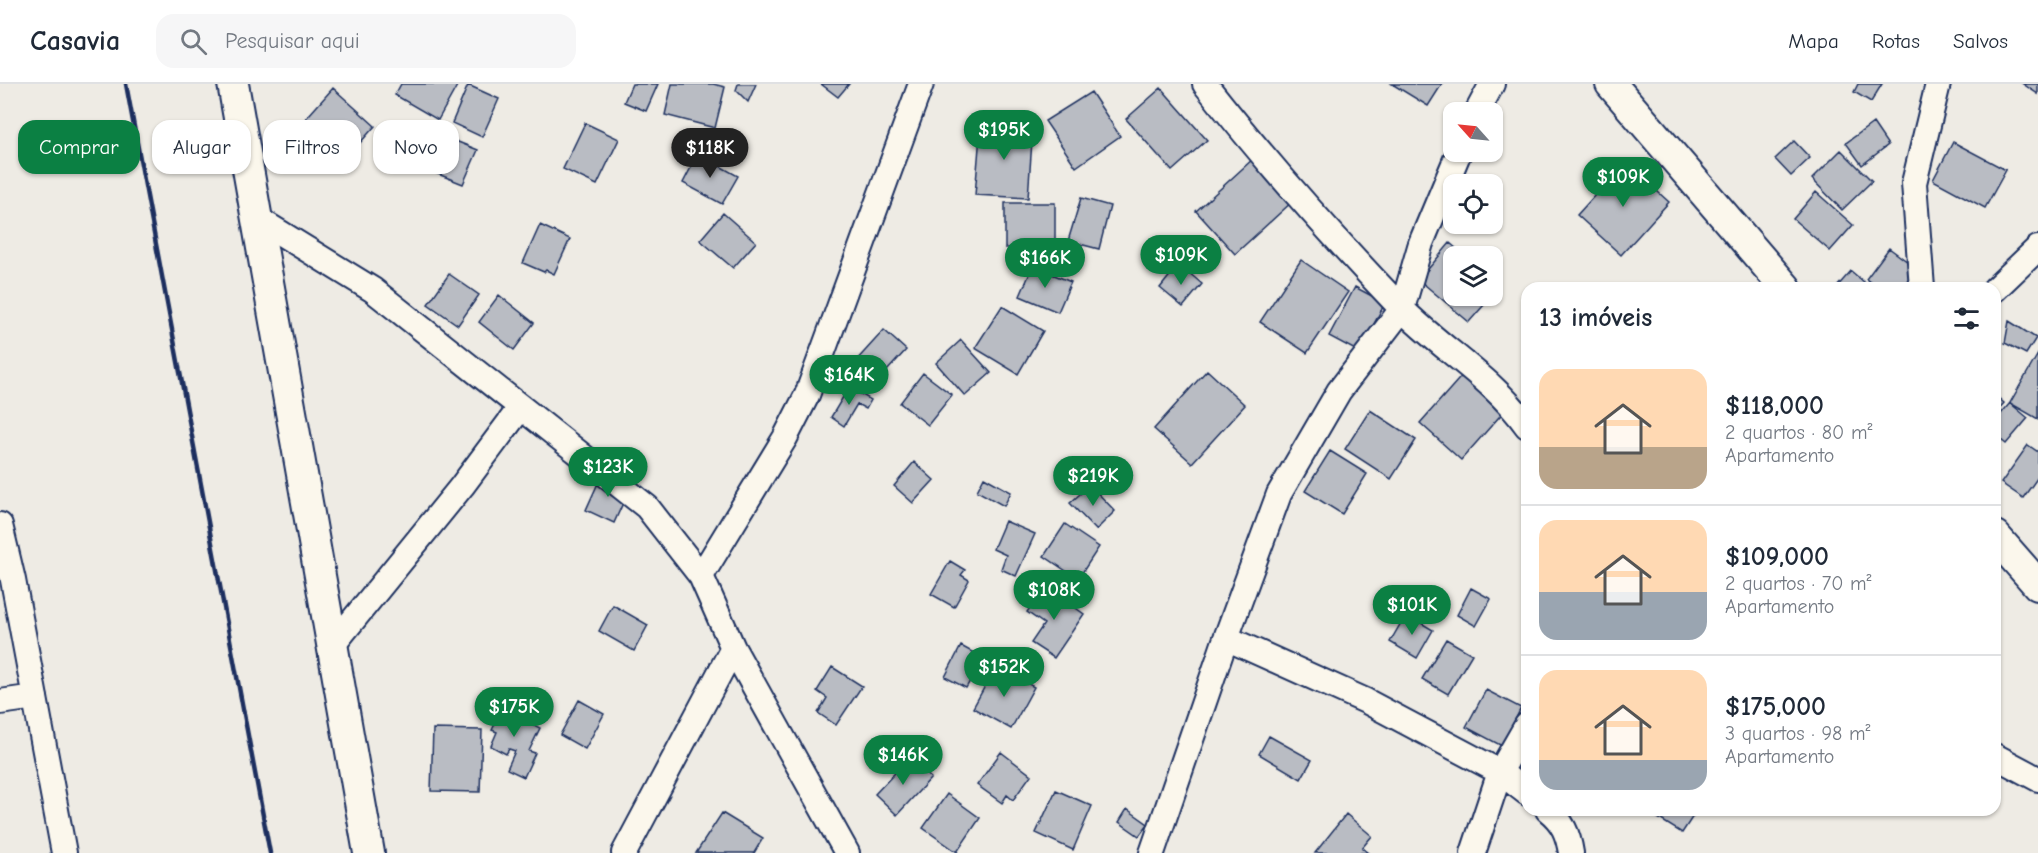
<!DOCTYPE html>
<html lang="pt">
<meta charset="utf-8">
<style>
:root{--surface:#fff;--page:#f6f6f7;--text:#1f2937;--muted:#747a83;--line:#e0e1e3;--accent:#0b8043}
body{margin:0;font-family:"Comic Neue",sans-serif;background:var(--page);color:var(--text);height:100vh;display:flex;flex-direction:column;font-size:22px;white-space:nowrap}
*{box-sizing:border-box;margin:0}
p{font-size:20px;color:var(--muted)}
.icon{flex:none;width:33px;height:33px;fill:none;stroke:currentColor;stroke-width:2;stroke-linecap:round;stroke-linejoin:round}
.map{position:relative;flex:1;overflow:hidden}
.side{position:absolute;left:1521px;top:198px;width:480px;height:534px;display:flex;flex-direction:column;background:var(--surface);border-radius:18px;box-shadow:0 2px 4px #0004}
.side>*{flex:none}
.hud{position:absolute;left:18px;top:36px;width:570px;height:54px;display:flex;gap:12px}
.needle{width:39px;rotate:297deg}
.buttons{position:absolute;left:1443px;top:18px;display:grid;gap:12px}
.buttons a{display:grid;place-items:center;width:60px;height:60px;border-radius:12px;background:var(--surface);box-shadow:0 2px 4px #0004;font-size:30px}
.price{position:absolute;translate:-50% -51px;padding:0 14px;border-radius:21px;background:var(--accent);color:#fff;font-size:20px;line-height:39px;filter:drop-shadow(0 2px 3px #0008)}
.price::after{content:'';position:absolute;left:50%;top:36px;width:18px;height:14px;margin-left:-9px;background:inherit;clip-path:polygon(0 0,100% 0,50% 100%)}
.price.on{background:#222;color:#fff}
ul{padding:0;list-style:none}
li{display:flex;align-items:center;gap:18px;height:150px;padding:0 18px}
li+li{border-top:2px solid var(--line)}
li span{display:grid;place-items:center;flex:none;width:168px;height:120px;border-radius:18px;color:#555}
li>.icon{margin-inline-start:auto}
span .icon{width:72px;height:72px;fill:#fffc;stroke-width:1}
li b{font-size:26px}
h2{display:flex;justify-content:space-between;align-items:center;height:72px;padding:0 18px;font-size:26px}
.pill{padding:0 21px;border-radius:18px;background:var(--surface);box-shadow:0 2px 4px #0004;font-size:21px;line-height:54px}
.pill.on{background:var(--accent);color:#fff}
header{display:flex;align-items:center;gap:36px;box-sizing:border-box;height:84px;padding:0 30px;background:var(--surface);border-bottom:2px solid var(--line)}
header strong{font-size:28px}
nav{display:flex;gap:33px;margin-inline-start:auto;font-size:21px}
.search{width:420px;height:54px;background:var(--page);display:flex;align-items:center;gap:15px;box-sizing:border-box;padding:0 21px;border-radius:18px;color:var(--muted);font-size:22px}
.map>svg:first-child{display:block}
.building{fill:#b9bcc3;stroke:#1b2f5e;stroke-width:1.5}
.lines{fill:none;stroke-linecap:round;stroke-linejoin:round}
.minor-casing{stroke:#1b2f5e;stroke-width:28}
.tertiary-casing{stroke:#1b2f5e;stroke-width:34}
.minor{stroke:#fbf7ec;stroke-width:24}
.tertiary{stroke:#fbf7ec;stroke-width:30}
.rail{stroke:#1b2f5e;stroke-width:4.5}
</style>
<header>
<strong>Casavia</strong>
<div class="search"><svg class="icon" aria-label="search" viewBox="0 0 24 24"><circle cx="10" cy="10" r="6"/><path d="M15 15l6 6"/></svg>Pesquisar aqui</div>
<nav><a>Mapa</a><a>Rotas</a><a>Salvos</a></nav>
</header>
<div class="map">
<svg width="2038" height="769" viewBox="0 0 2038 769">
<rect width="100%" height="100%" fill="#eeebe4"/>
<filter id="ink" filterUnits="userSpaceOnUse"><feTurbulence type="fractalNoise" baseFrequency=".0167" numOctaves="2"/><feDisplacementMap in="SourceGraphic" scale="12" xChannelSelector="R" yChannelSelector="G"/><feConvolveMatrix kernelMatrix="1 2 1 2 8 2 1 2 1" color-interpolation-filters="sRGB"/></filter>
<g filter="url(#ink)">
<!-- building -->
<path class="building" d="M401,0H458L438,36L395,11Z
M632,0H658L646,27L624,18Z
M672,0H713L725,3L715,44L665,31Z
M738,0H756L748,18L736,6Z
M821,0H849L838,13Z
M1392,0H1442L1428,22Z
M1858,0H1882L1871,18L1854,8Z
M2023,0H2038V10Z
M468,1L499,15L482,53L452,39Z
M333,4L375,42L343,78L301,40Z
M1161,4L1207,56L1172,87L1126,35Z
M1091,8L1120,52L1076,83L1045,37Z
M585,39L619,55L597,101L563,85Z
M981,39L1033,42L1028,114L975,111Z
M1873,39L1888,61L1862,81L1846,59Z
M448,54L478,66L463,100L433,88Z
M1794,57L1810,74L1791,92L1775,75Z
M1953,58L2006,86L1985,124L1933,96Z
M1841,66L1872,97L1842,126L1812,95Z
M698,70L738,92L722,120L683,99Z
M1254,74L1293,117L1235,170L1196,127Z
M1625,78L1669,118L1621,171L1577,131Z
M1816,108L1853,141L1830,167L1793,135Z
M1081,114L1110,122L1099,165L1068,157Z
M1005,119H1055V164H1005Z
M723,129L756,158L733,184L700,156Z
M540,141L570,155L554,190L546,186L544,188L523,179Z
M1450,159L1465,172H1454V212H1492L1469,238L1419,196Z
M1889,164L1916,184L1902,204H1878L1866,195Z
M1301,176L1348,208L1307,269L1260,238Z
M1179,180L1202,200L1183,223L1160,204Z
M1033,182L1071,198L1058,228L1020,212Z
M1851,187L1871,204H1836Z
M449,190L479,211L458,241L428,220Z
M1355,203L1385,219L1359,268L1329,252Z
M499,211L534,239L514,266L479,238Z
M1002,222L1043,247L1018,290L975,264Z
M2009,237L2036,254L2026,270L2005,259Z
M884,246L906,266L877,298L855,278Z
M961,256L991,289L965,312L936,279Z
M2038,270V335L2010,319Z
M1207,286L1245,321L1192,379L1154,345Z
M1466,287L1507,324L1461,376L1420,339Z
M923,289L952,311L928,341L900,319Z
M849,303L871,316L866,325L857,320L844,342L831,333Z
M1995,311L2004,319L1995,329Z
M2010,319L2028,334L2006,360L1995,351V337Z
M1370,326L1416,356L1391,395L1345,365Z
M2028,361L2038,368V393L2023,414L2001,399Z
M1330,367L1367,390L1342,430L1305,407Z
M914,378L934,396L913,419L894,402Z
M603,388L631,401L614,439L586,426Z
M984,393L1011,408L1004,422L977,407Z
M1090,401L1115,427L1096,446L1070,419Z
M1005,437L1035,450L1016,492L1001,485L1006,471L993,465Z
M1065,440L1099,463L1078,495L1044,472Z
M950,477L965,486L961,491L969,496L954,523L931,510Z
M1045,502L1084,530L1054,574L1031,559L1044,540L1027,528Z
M1471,504L1491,515L1476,542L1457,531Z
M613,521L648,541L634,567L599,547Z
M1406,530L1433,546L1417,574L1390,558Z
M1446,555L1472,570L1448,610L1422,595Z
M961,562L983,574L966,604L945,593Z
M996,582L1034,603L1011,645L973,624Z
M832,583L862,602L836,641L818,629L827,614L817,607Z
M1486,606L1521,624L1502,662L1466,643Z
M579,616L604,630L585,665L560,651Z
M489,619L540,644L529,667L535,669L524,693L507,685L515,667L509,665L506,670L491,662L497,648L492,646L497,636L485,630Z
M433,645L482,646L480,708L431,707Z
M1269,652L1312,676L1301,695L1259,670Z
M1001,668L1031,691L1013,716L1007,711L1002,719L977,701Z
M909,674L931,694L897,731L875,710Z
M1056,706L1092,722L1073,766L1036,749Z
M947,710L980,734L957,768L923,744Z
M1127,725L1148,740L1139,752L1119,738Z
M1645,726H1697L1682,749Z
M722,729L763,754L754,769H696Z
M1346,730L1372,752L1362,764L1368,769H1315Z"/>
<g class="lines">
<!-- minor casing -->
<g class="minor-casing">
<path id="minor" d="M1205,0C1266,78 1333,153 1401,224C1441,265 1493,294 1527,342
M1477,28L1492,0
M256,134L373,206L647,423L701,492L733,564L847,769
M1922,204L1914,99L1938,0
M1995,205L2038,164
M0,441L13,496L64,769
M701,492L785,354L807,311L921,0
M1226,554L1366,617L1500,688L1527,709
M332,562L462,402L521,323
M0,618L35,613
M1995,672L2038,695
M1548,726C1563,738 1568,750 1571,769
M624,769L733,564
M1152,769L1226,554L1279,410L1339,307L1402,225L1421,159L1459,68
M1473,769L1500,688L1527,641"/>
</g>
<!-- tertiary casing -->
<g class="tertiary-casing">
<path id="tertiary" d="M233,0L369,769
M1611,0L1786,204
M1995,452L2038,501"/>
</g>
<!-- minor -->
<use href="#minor" class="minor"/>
<!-- tertiary -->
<use href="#tertiary" class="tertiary"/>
<!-- rail -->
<path class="rail" d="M126,0L270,769"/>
</g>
</g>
</svg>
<div class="buttons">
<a><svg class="needle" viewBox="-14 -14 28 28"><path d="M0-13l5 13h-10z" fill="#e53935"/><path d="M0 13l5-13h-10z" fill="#747a83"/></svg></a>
<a><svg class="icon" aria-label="locate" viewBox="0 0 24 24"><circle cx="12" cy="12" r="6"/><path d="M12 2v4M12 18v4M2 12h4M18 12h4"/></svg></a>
<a><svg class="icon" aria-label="layers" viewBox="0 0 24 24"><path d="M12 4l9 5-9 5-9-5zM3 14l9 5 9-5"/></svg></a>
</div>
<b class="price" style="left:1004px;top:77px">$195K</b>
<b class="price on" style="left:710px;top:95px">$118K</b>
<b class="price" style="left:1623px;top:124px">$109K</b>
<b class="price" style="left:1181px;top:202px">$109K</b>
<b class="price" style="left:1045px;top:205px">$166K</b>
<b class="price" style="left:849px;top:322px">$164K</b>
<b class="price" style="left:608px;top:414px">$123K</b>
<b class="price" style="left:1093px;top:423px">$219K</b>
<b class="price" style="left:1054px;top:537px">$108K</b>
<b class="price" style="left:1412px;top:552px">$101K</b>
<b class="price" style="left:1004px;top:614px">$152K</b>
<b class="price" style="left:514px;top:654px">$175K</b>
<b class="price" style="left:903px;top:702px">$146K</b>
<div class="hud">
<a class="pill on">Comprar</a>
<a class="pill">Alugar</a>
<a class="pill">Filtros</a>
<a class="pill">Novo</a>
</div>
<section class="side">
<h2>13 imóveis<svg class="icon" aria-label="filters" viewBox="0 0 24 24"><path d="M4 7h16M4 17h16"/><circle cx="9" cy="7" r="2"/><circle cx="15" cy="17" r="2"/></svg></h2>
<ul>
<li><span style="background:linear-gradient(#ffd9b3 65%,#b9a48a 0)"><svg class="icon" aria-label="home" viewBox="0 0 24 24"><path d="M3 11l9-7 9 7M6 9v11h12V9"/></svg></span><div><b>$118,000</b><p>2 quartos · 80 m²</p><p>Apartamento</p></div></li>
<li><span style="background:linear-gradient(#ffd9b3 60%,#9aa5b1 0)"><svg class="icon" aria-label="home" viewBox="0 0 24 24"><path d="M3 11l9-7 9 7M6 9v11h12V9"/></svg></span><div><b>$109,000</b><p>2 quartos · 70 m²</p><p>Apartamento</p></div></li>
<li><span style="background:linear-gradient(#ffd9b3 75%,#9aa5b1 0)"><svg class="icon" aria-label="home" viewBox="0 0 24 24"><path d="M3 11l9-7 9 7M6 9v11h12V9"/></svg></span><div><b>$175,000</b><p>3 quartos · 98 m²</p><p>Apartamento</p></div></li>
</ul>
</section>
</div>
